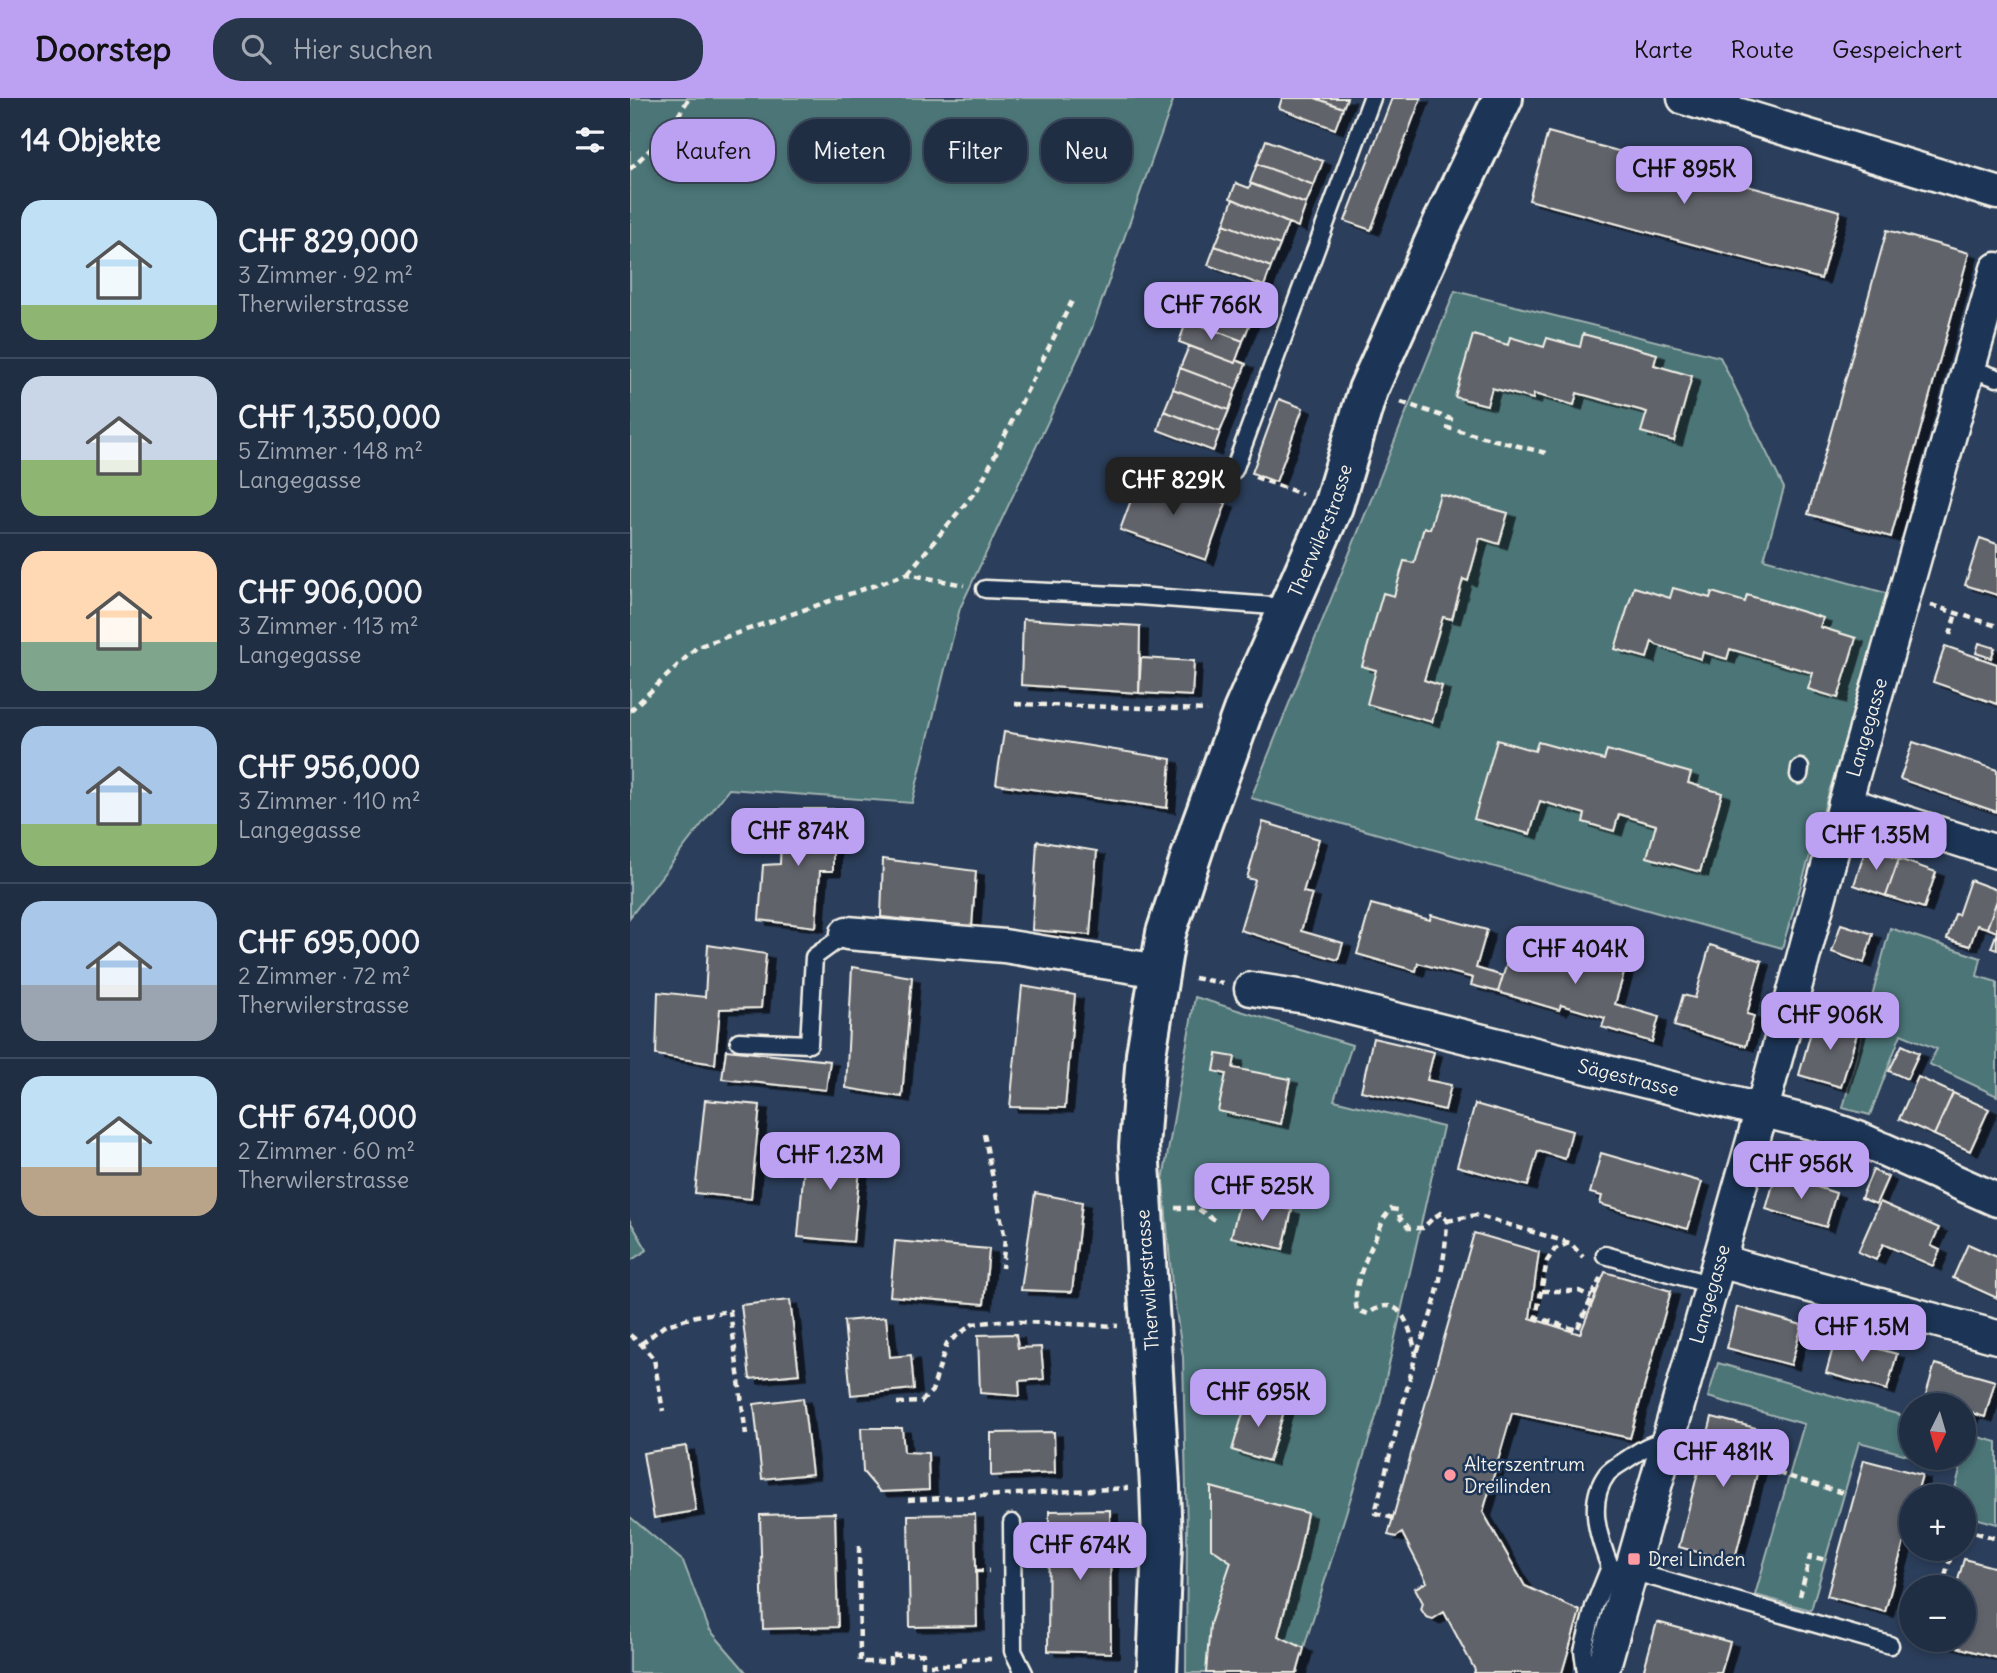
<!DOCTYPE html>
<html lang="de">
<meta charset="utf-8">
<style>
:root{--surface:#202e44;--page:#28364b;--text:#f1f3f6;--muted:#a2a8b2;--line:#3d4a5d;--accent:#bca0f2}
body{margin:0;font-family:Delius,sans-serif;background:var(--page);color:var(--text);height:100vh;display:flex;flex-direction:column;font-size:26px;white-space:nowrap}
*{box-sizing:border-box;margin:0}
p{font-size:23px;color:var(--muted)}
.icon{flex:none;width:38px;height:38px;fill:none;stroke:currentColor;stroke-width:2;stroke-linecap:round;stroke-linejoin:round}
.map{position:relative;flex:1;overflow:hidden}
.side{display:flex;flex-direction:column;background:var(--surface);width:630px}
.side>*{flex:none}
.hud{position:absolute;left:21px;top:21px;width:665px;height:63px;display:flex;gap:14px}
.needle{width:46px;rotate:185deg}
.fabs{position:absolute;left:1269px;top:1295px;display:grid;gap:14px}
.fabs a{display:grid;place-items:center;width:77px;height:77px;border-radius:50%;background:var(--surface);box-shadow:0 4px 10px #0003,0 0 0 2px var(--line);font-size:35px}
.price{position:absolute;translate:-50% -60px;padding:0 16px;border-radius:14px;background:var(--accent);color:#111;font-size:23px;line-height:46px;filter:drop-shadow(0 2px 4px #0008)}
.price::after{content:'';position:absolute;left:50%;top:42px;width:21px;height:16px;margin-left:-10px;background:inherit;clip-path:polygon(0 0,100% 0,50% 100%)}
.price.active{background:#222;color:#fff}
ul{padding:0;list-style:none}
li{display:flex;align-items:center;gap:21px;height:175px;padding:0 21px}
li+li{border-top:2px solid var(--line)}
li span{display:grid;place-items:center;flex:none;width:196px;height:140px;border-radius:21px;color:#555}
li>.icon{margin-inline-start:auto}
span .icon{width:84px;height:84px;fill:#fffc;stroke-width:1}
li b{font-size:30px}
h2{display:flex;justify-content:space-between;align-items:center;height:84px;padding:0 21px;font-size:30px}
.tag{padding:0 24px;border-radius:28px;background:var(--surface);box-shadow:0 4px 10px #0003,0 0 0 2px var(--line);font-size:24px;line-height:63px}
.tag.active{background:var(--accent);color:#111}
header{display:flex;align-items:center;gap:42px;box-sizing:border-box;height:98px;padding:0 35px;background:var(--accent);color:#111}
header strong{font-size:33px}
nav{display:flex;gap:38px;margin-inline-start:auto;font-size:24px}
.search{width:490px;height:63px;background:var(--page);display:flex;align-items:center;gap:18px;box-sizing:border-box;padding:0 24px;border-radius:28px;color:var(--muted);font-size:26px}
main{display:flex;flex:1;min-height:0}
.map>svg:first-child{display:block}
.green{fill:#4c7477;stroke:#a0b2b0;stroke-width:2}
.building{fill:#61636b;stroke:#f4f1e8;stroke-width:2;filter:url(#shadow)}
.lines{fill:none;stroke-linecap:round;stroke-linejoin:round}
.lane-casing{stroke:#f4f1e8;stroke-width:21}
.street-casing{stroke:#f4f1e8;stroke-width:37}
.secondary-casing{stroke:#f4f1e8;stroke-width:44}
.path{stroke:#f4f1e8;stroke-width:4.5;stroke-dasharray:7 5;stroke-linecap:butt}
.lane{stroke:#1d3557;stroke-width:16}
.street{stroke:#1d3557;stroke-width:32}
.secondary{stroke:#1d3557;stroke-width:38}
.poi-dot{fill:#ff9aa2;stroke:#1d3557;stroke-width:2.5}
.labels{text-anchor:middle;stroke-width:5;stroke-linejoin:round;paint-order:stroke}
.street-label{font-size:19px;fill:#f4f1e8;stroke:#1d3557}
.poi-label{font-size:19px;fill:#f4f1e8;stroke:#1d3557;text-anchor:start}
</style>
<header>
<strong>Doorstep</strong>
<div class="search"><svg class="icon" aria-label="search" viewBox="0 0 24 24"><circle cx="10" cy="10" r="6"/><path d="M15 15l6 6"/></svg>Hier suchen</div>
<nav><a>Karte</a><a>Route</a><a>Gespeichert</a></nav>
</header>
<main>
<section class="side">
<h2>14 Objekte<svg class="icon" aria-label="filters" viewBox="0 0 24 24"><path d="M4 7h16M4 17h16"/><circle cx="9" cy="7" r="2"/><circle cx="15" cy="17" r="2"/></svg></h2>
<ul>
<li><span style="background:linear-gradient(#bfe0f5 75%,#8fb573 0)"><svg class="icon" aria-label="home" viewBox="0 0 24 24"><path d="M3 11l9-7 9 7M6 9v11h12V9"/></svg></span><div><b>CHF 829,000</b><p>3 Zimmer · 92 m²</p><p>Therwilerstrasse</p></div></li>
<li><span style="background:linear-gradient(#c9d6e8 60%,#8fb573 0)"><svg class="icon" aria-label="home" viewBox="0 0 24 24"><path d="M3 11l9-7 9 7M6 9v11h12V9"/></svg></span><div><b>CHF 1,350,000</b><p>5 Zimmer · 148 m²</p><p>Langegasse</p></div></li>
<li><span style="background:linear-gradient(#ffd9b3 65%,#7fa58c 0)"><svg class="icon" aria-label="home" viewBox="0 0 24 24"><path d="M3 11l9-7 9 7M6 9v11h12V9"/></svg></span><div><b>CHF 906,000</b><p>3 Zimmer · 113 m²</p><p>Langegasse</p></div></li>
<li><span style="background:linear-gradient(#a9c7e8 70%,#8fb573 0)"><svg class="icon" aria-label="home" viewBox="0 0 24 24"><path d="M3 11l9-7 9 7M6 9v11h12V9"/></svg></span><div><b>CHF 956,000</b><p>3 Zimmer · 110 m²</p><p>Langegasse</p></div></li>
<li><span style="background:linear-gradient(#a9c7e8 60%,#9aa5b1 0)"><svg class="icon" aria-label="home" viewBox="0 0 24 24"><path d="M3 11l9-7 9 7M6 9v11h12V9"/></svg></span><div><b>CHF 695,000</b><p>2 Zimmer · 72 m²</p><p>Therwilerstrasse</p></div></li>
<li><span style="background:linear-gradient(#bfe0f5 65%,#b9a48a 0)"><svg class="icon" aria-label="home" viewBox="0 0 24 24"><path d="M3 11l9-7 9 7M6 9v11h12V9"/></svg></span><div><b>CHF 674,000</b><p>2 Zimmer · 60 m²</p><p>Therwilerstrasse</p></div></li>
</ul>
</section>
<div class="map">
<svg width="1367" height="1575" viewBox="0 0 1367 1575">
<defs>
<filter id="shadow"><feDropShadow dx="8" dy="4.5" stdDeviation="0" flood-color="#0009"/></filter>
</defs>
<rect width="100%" height="100%" fill="#2b3e5b"/>
<filter id="ink" filterUnits="userSpaceOnUse"><feTurbulence type="fractalNoise" baseFrequency=".0143" numOctaves="2"/><feDisplacementMap in="SourceGraphic" scale="14" xChannelSelector="R" yChannelSelector="G"/><feConvolveMatrix kernelMatrix="1 2 1 2 8 2 1 2 1" color-interpolation-filters="sRGB"/></filter>
<g filter="url(#ink)">
<!-- green -->
<path class="green" d="M0,0H544L462,230L330,510L282,705L99,691L0,819Z
M825,193L1090,259L1154,390L1134,461L1259,496L1152,850L621,700Z
M1260,830L1351,860L1347,878L1367,884V998L1299,966L1307,951L1271,936L1240,1017L1213,1010Z
M565,899L722,947L704,1002L813,1029L750,1306L666,1575H556L557,1436L553,1259L542,1187L533,1082Z
M0,1123L17,1152L0,1163Z
M1088,1265L1281,1320V1358L1229,1344L1181,1512L1125,1497L1174,1326L1078,1299Z
M1334,1335L1367,1344V1426L1334,1417V1398H1323L1330,1372L1286,1360H1334Z
M0,1419L53,1463L79,1531L117,1575H0Z"/>
<!-- building -->
<path class="building" d="M652,0H685L713,10L705,31L649,10Z
M685,0H717L713,10Z
M762,0H791L741,132L715,123Z
M918,34L1210,113L1191,181L899,102Z
M636,42L693,63L684,87L627,66Z
M627,66L684,87L676,106L620,85Z
M606,85L619,90L621,86L676,106L668,129L600,100Z
M603,101L658,125L650,147L594,126Z
M594,126L650,147L641,169L585,148Z
M1257,132L1339,155L1261,439L1178,416Z
M585,148L641,169L634,188L578,167Z
M565,200L622,220L613,243L557,222Z
M557,222L613,243L605,265L549,244Z
M953,236L1027,256L1024,267L1062,278L1044,343L1011,334L1017,314L947,295L944,307L904,296L903,301L862,290L857,307L825,299L843,237L878,247L880,239L914,249L917,240L950,249Z
M559,248L605,265L606,262L616,266L606,291L550,270Z
M550,270L606,291L599,312L543,291Z
M543,291L599,312L590,334L534,313Z
M649,301L673,310L646,384L622,375Z
M534,313L590,334L583,353L528,332Z
M511,375L596,405L576,462L490,432Z
M810,396L878,415L869,446L850,440L838,483L833,481L822,521L813,519L794,582L812,588L802,624L737,606L746,572L732,568L753,495L764,498L774,463L784,465L794,429L800,431Z
M1350,440L1367,446V497L1335,487Z
M1004,489L1040,500L1043,490L1080,500L1082,494L1115,504L1117,497L1193,520L1190,529L1226,540L1208,600L1178,591L1183,575L1100,551L1097,561L1073,554L1071,561L1027,547L1022,543L1017,560L985,551Z
M393,521L510,528L509,595L391,587Z
M1349,545L1365,550L1361,560L1346,555Z
M1315,548L1367,566V606L1303,584Z
M511,560L564,563L562,598L509,595Z
M374,634L541,661L537,710L366,686Z
M867,642L905,653L908,644L974,662L977,652L1061,675L1058,685L1092,695L1070,774L1017,759L1026,727L989,716L984,733L953,724L955,716L910,703L900,736L844,721Z
M1283,644L1367,672V714L1270,681Z
M152,711H203V773H190L186,829L129,822L133,767L150,766Z
M633,724L689,741L673,794L682,796L671,833L713,845L708,862L610,832L625,782L617,780Z
M407,743L467,753L460,837L402,832Z
M1236,750L1269,761L1256,798L1224,787Z
M253,761L346,773L342,829L251,819Z
M1269,761L1306,774L1294,810L1256,798Z
M1340,782L1367,792V802L1357,830L1347,827L1340,848L1317,841L1325,816L1328,817Z
M1367,802V852L1361,850L1367,834L1357,830Z
M741,806L800,822L801,817L857,832L846,870L873,878L868,894L841,887L843,880L788,865L786,873L727,856Z
M1211,826L1243,836L1234,865L1202,854Z
M884,842L941,859L945,849L997,865L985,906L1029,919L1022,944L972,929L975,920L931,907L929,912L868,894Z
M78,847L136,856L131,910L90,911L85,966L26,957L28,894L75,899Z
M1080,847L1132,863L1117,916L1124,918L1116,948L1044,928L1053,897L1065,900Z
M222,869L282,879L272,999L216,990Z
M392,888L445,897L435,1010L380,1009Z
M1206,919L1230,926L1211,989L1169,977L1183,927L1202,932Z
M743,940L804,954L797,982L821,987L815,1012L731,993Z
M1272,947L1289,955L1277,981L1259,973Z
M96,952L200,963L196,992L92,981Z
M587,956L605,959L603,970L660,981L651,1026L588,1013L596,976L584,973Z
M1288,979L1323,995L1304,1037L1269,1021Z
M1323,995L1359,1011L1340,1053L1304,1037Z
M75,1002L130,1007L121,1101L65,1095Z
M845,1006L942,1033L935,1061L908,1053L898,1088L827,1068Z
M176,1044L232,1049L223,1144L168,1139Z
M971,1055L1072,1084L1058,1131L970,1106L972,1098L960,1095Z
M1243,1072L1258,1079L1246,1106L1231,1100Z
M1146,1076L1206,1095L1196,1129L1136,1111Z
M405,1095L452,1104L442,1194L391,1192Z
M611,1099L662,1112L653,1151L601,1139Z
M1250,1104L1309,1130L1301,1148L1310,1152L1303,1168L1253,1146L1246,1162L1228,1154Z
M844,1135L909,1154L900,1220L950,1236L975,1174L1041,1193L1000,1340L882,1315L853,1414L895,1488L950,1513L932,1575H844L845,1572L814,1514L803,1521L796,1519L791,1511L793,1505L785,1490L797,1484L772,1435L766,1439L758,1437Z
M265,1143L359,1151L354,1206L260,1198Z
M1338,1146L1367,1159V1200L1323,1180Z
M160,1202L169,1276L120,1281L111,1207Z
M1107,1209L1172,1227L1161,1267L1097,1250Z
M256,1219L260,1259L281,1257L284,1291L221,1297L214,1223Z
M386,1236L388,1250L411,1249L414,1281L389,1283L390,1298L350,1295L348,1237Z
M1206,1239L1267,1256L1257,1292L1196,1275Z
M1305,1266L1365,1283L1355,1319L1342,1315L1338,1328L1334,1327V1307H1308L1294,1303Z
M618,1299L655,1310L639,1363L602,1352Z
M173,1300L182,1376L132,1381L124,1306Z
M1082,1319L1138,1333L1104,1464L1049,1449Z
M231,1330H272L274,1354L298,1355L299,1392L250,1394L233,1374Z
M424,1334L425,1375L361,1378V1335Z
M56,1348L66,1413L24,1420L13,1355Z
M1234,1362L1292,1377L1286,1398H1281V1418L1255,1514L1197,1498Z
M581,1389L677,1415L668,1462L648,1538L674,1550L667,1575H576L580,1526L601,1464L581,1450Z
M480,1412L481,1555L418,1553L419,1413Z
M205,1415L208,1529L133,1531L130,1417Z
M345,1416L347,1528L280,1529L278,1417Z
M1334,1461L1367,1470V1560L1312,1545L1313,1542H1334V1489H1326Z
M1027,1524L1100,1544L1091,1575H1013Z"/>
<g class="lines">
<!-- lane casing -->
<g class="lane-casing">
<path id="lane" d="M1339,270L1367,280
M604,372L742,0
M355,491L508,498L657,509
M1169,677L1170,670
M109,943L179,946L184,859L217,835
M975,1157L1082,1187
M382,1425L383,1553L394,1575
M980,1469C969,1441 956,1404 977,1376C982,1370 992,1365 999,1360C1011,1352 1022,1344 1038,1343
M956,1575L953,1553L964,1509L980,1469L1001,1473L1260,1547"/>
</g>
<!-- street casing -->
<g class="street-casing">
<g id="street">
<path d="M1054,0L1367,95"/>
<path d="M1215,705L1367,754"/>
<path d="M217,835L374,848L529,873"/>
<path id="s1" d="M621,891L676,899L1194,1028L1228,1040L1367,1102"/>
<path d="M1089,1163L1367,1239"/>
<path id="s2" d="M972,1575L1132,1011L1221,684L1367,171"/>
</g>
</g>
<!-- secondary casing -->
<g class="secondary-casing">
<g id="secondary">
<path id="s3" d="M527,1575L532,1445L530,1388L509,1049L516,956L536,835L571,728L613,613L703,408L738,292L815,120L873,0"/>
</g>
</g>
<!-- path -->
<path class="path" d="M0,71L39,33L59,0
M771,304L821,321L818,330L916,355
M625,379L672,396
M278,475L349,389L443,201
M1301,507L1367,528
M1320,537L1326,515
M385,606L577,612
M0,613L67,549L277,476L334,487
M564,880L593,885
M354,1036L375,1141L372,1170
M545,1110H567L588,1125
M817,1123L846,1117L940,1145L953,1159
M939,1145L925,1151L917,1163L906,1219L947,1232L971,1179
M912,1193H949L962,1199
M0,1237L11,1246L24,1261L33,1313
M11,1246L34,1228L66,1218L100,1213L116,1337
M267,1305L291,1304L302,1293L317,1245L343,1226L369,1223L488,1228
M1148,1375L1216,1396
M278,1402L498,1390
M763,1420L745,1415L786,1256C780,1230 771,1191 738,1216L727,1212C720,1187 744,1145 754,1120L761,1111L768,1112L770,1120L779,1130H793L803,1120L811,1115L817,1123C815,1169 805,1214 786,1256
M1334,1431L1367,1441
M229,1448L230,1564H260V1557L293,1556V1567H334V1561H363
M346,1473H359
M1312,1489L1323,1451
M1170,1498L1180,1458L1196,1462"/>
<!-- lane -->
<use href="#lane" class="lane"/>
<!-- street -->
<use href="#street" class="street"/>
<!-- secondary -->
<use href="#secondary" class="secondary"/>
</g>
</g>
<!-- markers -->
<g class="poi-dot">
<circle cx="820" cy="1377" r="7"/>
<rect x="997" y="1454" width="14" height="14" rx="3.5"/>
</g>
<g class="labels">
<!-- street labels -->
<g class="street-label">
<text dy="7" stroke="none"><textPath href="#s3" startOffset="1174">Therwilerstrasse</textPath></text>
<text dy="7" stroke="none"><textPath href="#s2" startOffset="982">Langegasse</textPath></text>
<text dy="7" stroke="none"><textPath href="#s1" startOffset="388">Sägestrasse</textPath></text>
<text transform="translate(517 1182) rotate(-94)" y="7">Therwilerstrasse</text>
<text dy="7" stroke="none"><textPath href="#s2" startOffset="394">Langegasse</textPath></text>
</g>
<!-- poi labels -->
<g class="poi-label">
<text x="834" y="1373">Alterszentrum<tspan x="834" dy="22">Dreilinden</tspan></text>
<text x="1018" y="1468">Drei Linden</text>
</g>
</g>
</svg>
<div class="fabs">
<a><svg class="needle" viewBox="-14 -14 28 28"><path d="M0-13l5 13h-10z" fill="#e53935"/><path d="M0 13l5-13h-10z" fill="#a2a8b2"/></svg></a>
<a>+</a>
<a>−</a>
</div>
<b class="price" style="left:1054px;top:108px">CHF 895K</b>
<b class="price" style="left:581px;top:244px">CHF 766K</b>
<b class="price active" style="left:543px;top:419px">CHF 829K</b>
<b class="price" style="left:168px;top:770px">CHF 874K</b>
<b class="price" style="left:1246px;top:774px">CHF 1.35M</b>
<b class="price" style="left:945px;top:888px">CHF 404K</b>
<b class="price" style="left:1200px;top:954px">CHF 906K</b>
<b class="price" style="left:200px;top:1094px">CHF 1.23M</b>
<b class="price" style="left:1171px;top:1103px">CHF 956K</b>
<b class="price" style="left:632px;top:1125px">CHF 525K</b>
<b class="price" style="left:1232px;top:1266px">CHF 1.5M</b>
<b class="price" style="left:628px;top:1331px">CHF 695K</b>
<b class="price" style="left:1093px;top:1391px">CHF 481K</b>
<b class="price" style="left:450px;top:1484px">CHF 674K</b>
<div class="hud">
<a class="tag active">Kaufen</a>
<a class="tag">Mieten</a>
<a class="tag">Filter</a>
<a class="tag">Neu</a>
</div>
</div>
</main>
